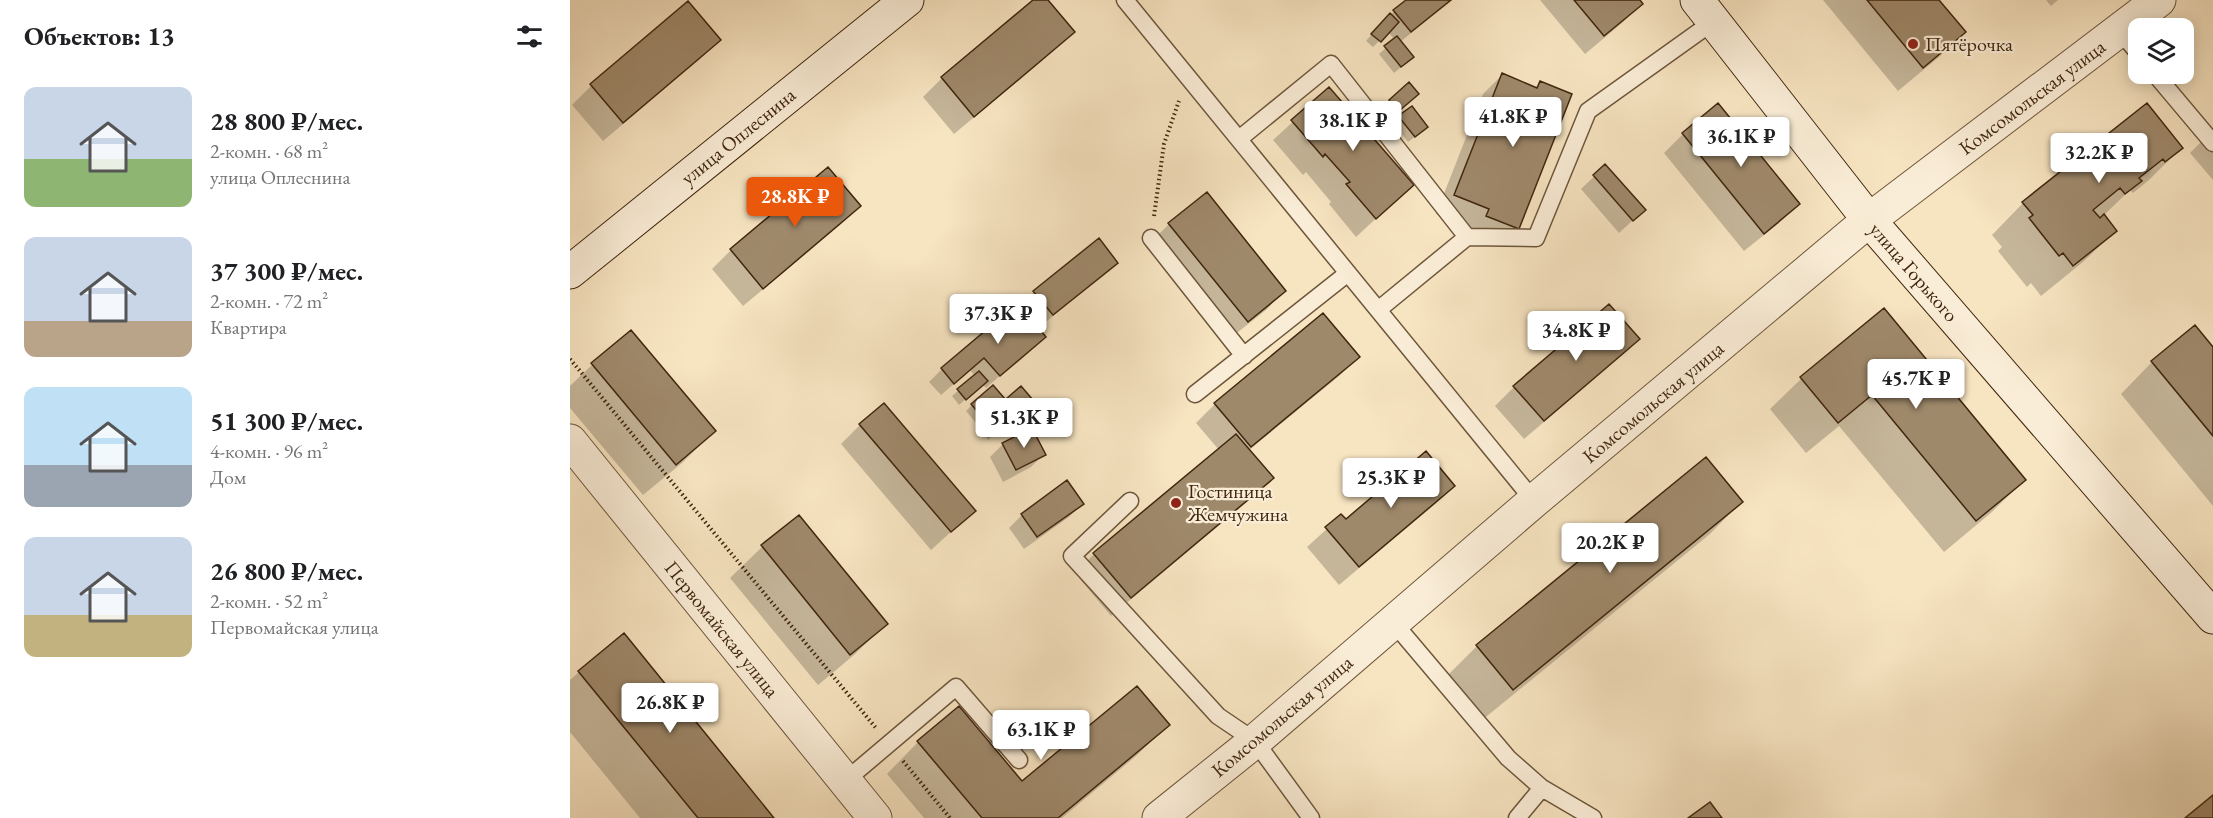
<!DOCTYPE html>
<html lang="ru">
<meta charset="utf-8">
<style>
:root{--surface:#fff;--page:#f2f2f2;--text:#202124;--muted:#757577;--accent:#ea580c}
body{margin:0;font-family:"EB Garamond",serif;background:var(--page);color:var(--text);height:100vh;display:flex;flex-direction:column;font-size:22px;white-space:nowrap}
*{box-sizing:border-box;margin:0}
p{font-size:20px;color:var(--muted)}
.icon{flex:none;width:33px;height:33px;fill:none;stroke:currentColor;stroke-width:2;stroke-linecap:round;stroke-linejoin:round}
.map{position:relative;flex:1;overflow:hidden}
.drawer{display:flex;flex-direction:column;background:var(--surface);width:570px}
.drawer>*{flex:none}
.fabs{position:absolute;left:1558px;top:18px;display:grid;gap:12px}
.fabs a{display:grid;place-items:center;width:66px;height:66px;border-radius:12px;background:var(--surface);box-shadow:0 3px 15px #0003;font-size:30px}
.price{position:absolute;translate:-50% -51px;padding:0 14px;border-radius:6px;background:#fff;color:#222;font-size:20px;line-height:39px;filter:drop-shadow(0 2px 3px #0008)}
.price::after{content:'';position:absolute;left:50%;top:36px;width:18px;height:14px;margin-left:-9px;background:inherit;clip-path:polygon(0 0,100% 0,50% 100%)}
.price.active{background:var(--accent);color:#fff}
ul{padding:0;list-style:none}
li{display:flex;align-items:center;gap:18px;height:150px;padding:0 24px}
li span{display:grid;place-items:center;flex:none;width:168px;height:120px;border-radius:12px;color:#555}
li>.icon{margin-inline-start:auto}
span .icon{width:72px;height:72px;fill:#fffc;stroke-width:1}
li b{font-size:26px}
h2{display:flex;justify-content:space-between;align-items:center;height:72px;padding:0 24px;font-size:26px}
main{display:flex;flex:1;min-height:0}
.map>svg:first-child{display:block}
.shadow{fill:#0003}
.building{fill:#9f896b;stroke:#40260e;stroke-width:1.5}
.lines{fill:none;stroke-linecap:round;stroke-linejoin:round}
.service-casing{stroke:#6e563b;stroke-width:19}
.minor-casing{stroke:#6e563b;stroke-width:35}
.secondary-casing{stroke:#40260e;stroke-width:35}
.path{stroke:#40260e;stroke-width:4;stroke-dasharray:1.5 3;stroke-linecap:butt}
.service{stroke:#faedd7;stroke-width:16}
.minor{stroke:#faedd7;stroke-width:33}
.secondary{stroke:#faedd7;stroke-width:33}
.poi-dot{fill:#8f2418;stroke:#faedd7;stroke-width:2}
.labels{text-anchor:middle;stroke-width:4.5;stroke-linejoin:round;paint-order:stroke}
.poi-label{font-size:20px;fill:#40260e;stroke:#faedd7;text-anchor:start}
.street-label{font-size:20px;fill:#40260e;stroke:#faedd7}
</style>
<main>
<section class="drawer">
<h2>Объектов: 13<svg class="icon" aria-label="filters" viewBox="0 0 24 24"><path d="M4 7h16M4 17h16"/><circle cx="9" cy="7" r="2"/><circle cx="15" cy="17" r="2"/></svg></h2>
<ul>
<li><span style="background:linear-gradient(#c9d6e8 60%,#8fb573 0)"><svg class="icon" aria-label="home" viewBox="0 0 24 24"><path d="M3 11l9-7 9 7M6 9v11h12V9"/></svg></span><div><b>28 800 ₽/мес.</b><p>2-комн. · 68 m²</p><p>улица Оплеснина</p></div></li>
<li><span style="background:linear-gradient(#c9d6e8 70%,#b9a48a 0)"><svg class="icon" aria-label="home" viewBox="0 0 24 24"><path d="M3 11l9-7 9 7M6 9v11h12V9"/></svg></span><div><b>37 300 ₽/мес.</b><p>2-комн. · 72 m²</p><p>Квартира</p></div></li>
<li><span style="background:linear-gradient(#bfe0f5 65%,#9aa5b1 0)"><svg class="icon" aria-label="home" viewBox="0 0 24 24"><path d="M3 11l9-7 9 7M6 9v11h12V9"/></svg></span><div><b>51 300 ₽/мес.</b><p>4-комн. · 96 m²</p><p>Дом</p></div></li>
<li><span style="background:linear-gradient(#c9d6e8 65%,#c2b280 0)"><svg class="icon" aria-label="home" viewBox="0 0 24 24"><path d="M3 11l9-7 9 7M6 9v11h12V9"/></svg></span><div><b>26 800 ₽/мес.</b><p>2-комн. · 52 m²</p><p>Первомайская улица</p></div></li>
</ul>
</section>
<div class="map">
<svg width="1643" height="818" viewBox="0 0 1643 818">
<rect width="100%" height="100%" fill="#f7e4c1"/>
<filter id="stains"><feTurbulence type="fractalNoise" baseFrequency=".00333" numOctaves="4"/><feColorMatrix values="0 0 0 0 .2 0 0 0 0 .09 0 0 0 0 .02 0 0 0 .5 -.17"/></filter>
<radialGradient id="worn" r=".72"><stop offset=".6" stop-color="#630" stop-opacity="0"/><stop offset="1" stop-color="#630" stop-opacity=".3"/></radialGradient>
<!-- shadow -->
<path class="shadow" d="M466,0H476L503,32L484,50L384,134L353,97L372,78Z
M838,0H882L830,42L836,63L824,73L809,54L825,40L818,32L803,47L796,41L813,21Z
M970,0H1068L1071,4L1052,23L1015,54Z
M1253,0H1367L1394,32L1370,56L1328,91Z
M1476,0H1488L1481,6Z
M118,3L149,40L130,59L33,141L2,105L21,86Z
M932,75L965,88L970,83L1000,95L947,228L928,247L898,235L901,228L866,214L913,94Z
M759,89L842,185L786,237L759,204L761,202L736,172L733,175L703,140Z
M841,100L822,116L814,107L820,101Z
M1148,105L1228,204L1209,223L1174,251L1094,153L1113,134Z
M829,117L850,133L838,142L823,123Z
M1643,130V180L1620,153Z
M1611,148L1579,180L1563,193L1560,190L1533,216L1545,231L1513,262L1471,296L1461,283L1457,287L1428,251L1432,247L1422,235L1453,203Z
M1035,166L1074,210L1049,233L1011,189Z
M258,169L289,206L270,225L173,306L142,269L161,250Z
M599,224L714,291L696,310L658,340L580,243Z
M546,262L534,275L467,329L474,337L416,388L412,384L389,405L382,396L405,376L400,370L371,395L359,382L372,369L458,314L451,305L464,292Z
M1314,310L1454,480L1422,512L1374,552L1269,426L1236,453L1200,409L1232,378Z
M60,332L144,431L112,463L73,495L0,408V386L22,365Z
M1068,339L1049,358L954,439L925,406L944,387Z
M1643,349V506L1551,394L1582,362Z
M788,357L769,376L678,451L702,478L683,497L541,616L505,573L524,554L649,450L626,423L645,404Z
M451,388L461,413L446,424L442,419L418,440L412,432L435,412L431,407Z
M402,405H427L406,423L396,411Z
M290,425L404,511L361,550L271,444Z
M433,444L474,454L461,467L433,482L420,457Z
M497,482L512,504L499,517L454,549L439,528L452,515Z
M883,486L864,505L769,585L737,547L771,516L776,521Z
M1171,502L1140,534L911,721L875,678L907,646Z
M229,517L316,624L284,655L248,685L160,578L192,547Z
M9,672L202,818H70L0,732V680Z
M598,725L566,756L492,818H354L317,774L348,742L452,783Z"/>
<!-- building -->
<path class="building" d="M463,0H478L505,32L404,117L371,77Z
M836,0H881L841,32L823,10Z
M1004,0H1070L1073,4L1034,36Z
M1297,0H1369L1396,32L1353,68Z
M118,1L151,40L53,123L20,84Z
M820,13L829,22L811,42L801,34Z
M827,36L844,57L831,67L814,46Z
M932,73L967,88L970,81L1002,94L949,229L916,216L919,209L884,195Z
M839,82L849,94L829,111L819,100Z
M759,87L844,185L806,219L776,184L780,182L755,154L753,157L721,120Z
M1148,103L1230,204L1194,234L1112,133Z
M1577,103L1613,148L1595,162L1593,159L1569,178L1572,181L1555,194L1550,188L1523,210L1530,218L1534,214L1547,231L1503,266L1493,253L1489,256L1459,218L1463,215L1452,202Z
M842,106L858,127L845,137L828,116Z
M1035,164L1076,210L1063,221L1023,175Z
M258,167L291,206L193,289L160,249Z
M637,192L716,291L678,322L598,223Z
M529,238L548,263L483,315L463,291Z
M448,303L476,337L430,376L414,358L384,384L371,368Z
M1039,304L1070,339L974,421L943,386Z
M1314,308L1456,480L1406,521L1302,395L1268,423L1230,377Z
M753,313L790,357L681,447L644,403Z
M1625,325L1643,347V436L1581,361Z
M61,330L146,431L106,465L21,363Z
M409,371L418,381L396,400L387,389Z
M423,385L435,399L413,418L401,404Z
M451,386L469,407L453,419L436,399Z
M314,403L406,511L381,532L289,424Z
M438,408L446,418L425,435L417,425Z
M462,428L476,455L446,470L432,443Z
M666,434L704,478L561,598L523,553Z
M856,451L885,486L789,567L755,527L771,514L776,519Z
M1136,457L1173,502L943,690L906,645Z
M497,480L514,504L467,537L451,514Z
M229,515L318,624L280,655L191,545Z
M54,633L204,818H128L8,671Z
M567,686L600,725L488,818H412L347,741L389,706L452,781Z
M1643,795V818H1615Z
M1140,802L1152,818H1118Z"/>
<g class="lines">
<!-- service casing -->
<g class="service-casing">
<path id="service" d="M555,0L964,501
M1549,30L1569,54
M1585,74L1643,143
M669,139L761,64L897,237L808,310
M897,237L966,238L1018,111L1144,21
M581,238L674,356
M625,394L778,273
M560,501L502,556L648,716L685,741L741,818
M823,622L938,758L972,788L1023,818
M275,781L386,687L449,760
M947,818L972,788"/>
</g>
<!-- minor casing -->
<g class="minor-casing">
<path id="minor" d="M0,441L305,818
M589,818L685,741L964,501L1299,220L1589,0"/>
</g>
<!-- secondary casing -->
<g class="secondary-casing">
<path id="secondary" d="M1127,0L1299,220L1643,617
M0,272L337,0"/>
</g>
<!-- path -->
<path class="path" d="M584,216L594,144L609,101
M0,359L306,728
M333,761L380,818"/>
<!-- service -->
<use href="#service" class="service"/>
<!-- minor -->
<use href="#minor" class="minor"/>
<!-- secondary -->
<use href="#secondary" class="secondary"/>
</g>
<!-- markers -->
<g class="poi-dot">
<circle cx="1343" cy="44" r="6"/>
<circle cx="606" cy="503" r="6"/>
</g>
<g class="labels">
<!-- poi labels -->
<g class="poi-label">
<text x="1355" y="51">Пятёрочка</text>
<text x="618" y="498">Гостиница<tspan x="618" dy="23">Жемчужина</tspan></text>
</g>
<!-- street labels -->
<g class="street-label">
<text transform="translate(1462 97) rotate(-37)" y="7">Комсомольская улица</text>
<text transform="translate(168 136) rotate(-39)" y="7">улица Оплеснина</text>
<text transform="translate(1344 272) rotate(49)" y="7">улица Горького</text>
<text transform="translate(1083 402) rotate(-40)" y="7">Комсомольская улица</text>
<text transform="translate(152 629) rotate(51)" y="7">Первомайская улица</text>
<text transform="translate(712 716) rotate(-40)" y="7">Комсомольская улица</text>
</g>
</g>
<rect width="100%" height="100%" filter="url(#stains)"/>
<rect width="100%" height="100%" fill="url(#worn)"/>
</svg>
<div class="fabs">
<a><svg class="icon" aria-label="layers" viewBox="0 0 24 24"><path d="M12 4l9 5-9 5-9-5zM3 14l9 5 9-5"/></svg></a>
</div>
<b class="price" style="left:943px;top:148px">41.8K ₽</b>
<b class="price" style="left:783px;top:152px">38.1K ₽</b>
<b class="price" style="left:1171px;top:168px">36.1K ₽</b>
<b class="price" style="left:1529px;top:184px">32.2K ₽</b>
<b class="price active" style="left:225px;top:228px">28.8K ₽</b>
<b class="price" style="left:428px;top:345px">37.3K ₽</b>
<b class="price" style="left:1006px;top:362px">34.8K ₽</b>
<b class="price" style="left:1346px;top:410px">45.7K ₽</b>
<b class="price" style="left:454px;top:449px">51.3K ₽</b>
<b class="price" style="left:821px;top:509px">25.3K ₽</b>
<b class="price" style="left:1040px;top:574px">20.2K ₽</b>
<b class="price" style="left:100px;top:734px">26.8K ₽</b>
<b class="price" style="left:471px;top:761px">63.1K ₽</b>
</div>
</main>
